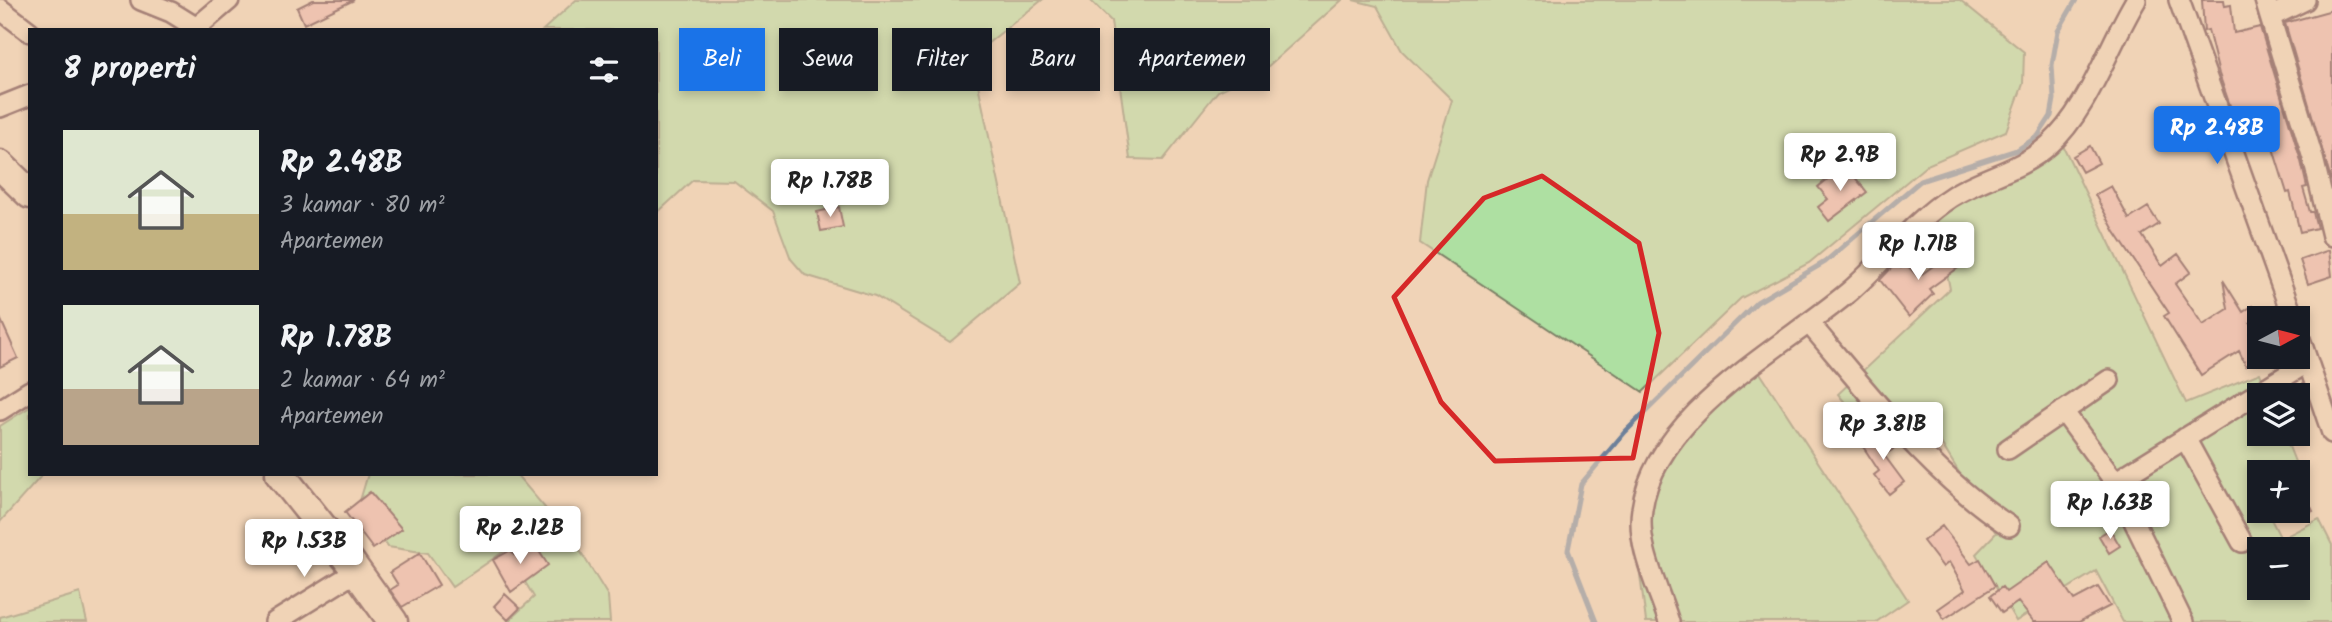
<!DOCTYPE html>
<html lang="id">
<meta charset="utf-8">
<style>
:root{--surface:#171b24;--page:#20242c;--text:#f1f3f6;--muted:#9ea1a6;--accent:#1a73e8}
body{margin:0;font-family:Kalam,sans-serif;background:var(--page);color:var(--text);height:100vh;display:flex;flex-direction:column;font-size:26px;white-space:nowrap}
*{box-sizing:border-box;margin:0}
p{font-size:23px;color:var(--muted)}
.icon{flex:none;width:38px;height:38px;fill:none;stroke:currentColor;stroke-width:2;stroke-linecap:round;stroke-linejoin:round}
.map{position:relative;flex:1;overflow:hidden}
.side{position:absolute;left:28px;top:28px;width:630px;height:448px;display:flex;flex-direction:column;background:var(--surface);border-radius:0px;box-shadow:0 4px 10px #0003}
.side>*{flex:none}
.hud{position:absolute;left:679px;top:28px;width:665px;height:63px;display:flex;gap:14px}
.needle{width:46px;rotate:83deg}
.buttons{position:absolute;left:2247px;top:306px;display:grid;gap:14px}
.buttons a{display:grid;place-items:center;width:63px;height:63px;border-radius:0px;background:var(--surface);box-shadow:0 4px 10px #0003;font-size:35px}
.price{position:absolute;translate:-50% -60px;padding:0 16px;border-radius:7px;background:#fff;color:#222;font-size:23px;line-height:46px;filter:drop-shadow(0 2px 4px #0008)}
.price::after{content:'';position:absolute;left:50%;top:42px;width:21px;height:16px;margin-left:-10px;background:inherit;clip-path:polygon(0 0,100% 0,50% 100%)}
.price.selected{background:var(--accent);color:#fff}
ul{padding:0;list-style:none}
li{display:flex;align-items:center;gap:21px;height:175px;padding:0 35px}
li span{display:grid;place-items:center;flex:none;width:196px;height:140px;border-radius:0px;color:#555}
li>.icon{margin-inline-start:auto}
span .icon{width:84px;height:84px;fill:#fffc;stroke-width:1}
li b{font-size:30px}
h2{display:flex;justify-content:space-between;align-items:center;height:84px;padding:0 35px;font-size:30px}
.tag{padding:0 24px;border-radius:0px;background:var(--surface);box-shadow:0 4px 10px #0003;font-size:24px;line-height:63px}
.tag.selected{background:var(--accent);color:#fff}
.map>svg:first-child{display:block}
.green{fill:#aee0a2;stroke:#7c8066;stroke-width:2;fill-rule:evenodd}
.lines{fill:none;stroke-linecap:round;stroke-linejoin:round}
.stream{stroke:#6d809a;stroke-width:5}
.building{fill:#eaafa8;stroke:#4a1f2b;stroke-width:2}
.minor-casing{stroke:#4a1f2b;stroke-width:24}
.highway-casing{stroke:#4a1f2b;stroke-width:33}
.minor{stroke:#f0d3b7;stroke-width:19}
.highway{stroke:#f0d3b7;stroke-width:28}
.marked{fill:none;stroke:#d62828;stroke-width:5;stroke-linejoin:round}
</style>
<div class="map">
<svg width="2332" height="622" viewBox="0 0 2332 622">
<rect width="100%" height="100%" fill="#f0d3b7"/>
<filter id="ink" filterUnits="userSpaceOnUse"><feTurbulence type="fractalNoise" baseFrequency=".0143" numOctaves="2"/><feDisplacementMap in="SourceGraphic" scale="14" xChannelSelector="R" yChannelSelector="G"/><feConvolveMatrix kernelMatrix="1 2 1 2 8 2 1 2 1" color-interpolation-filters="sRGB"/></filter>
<g filter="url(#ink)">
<!-- green -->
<path class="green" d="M576,0H1042L972,56L1020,283L950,342L875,296L805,275L791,259L773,211L734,181L693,180L656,214V30H543Z
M1090,0H1342L1265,69L1218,91L1163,160L1130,159L1111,21Z
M1353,0H1960L2024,52L2023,84L2006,131L1927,165L1809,263L1741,298L1643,392L1420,243L1427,180L1452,100L1402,51L1377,6Z
M2055,129L2186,403L2260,373L2268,395L2259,396V434H2284L2299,472H2259V511H2267L2281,539L2319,519L2332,545V622H2123L2096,571L2016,621L1976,554L1996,533L1930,425L1886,453L1838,394L1950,289L1934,207L2022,163ZM2259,550H2298V588H2259Z
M1753,362L1908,600L1876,622H1646L1633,519L1667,444Z
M30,407V474H43L0,522V426Z
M368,474H516L576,544L608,596L610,622H507L534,597L506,550L452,587L428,553L388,547L359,504Z
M80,593L87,622H0V617Z"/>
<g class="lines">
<!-- stream -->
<path class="stream" d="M1596,622L1568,550L1581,484L1625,432L1757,302L1825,262L1920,181L2017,150L2038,136L2051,116L2054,99L2052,65L2058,31L2076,0"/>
</g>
<!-- building -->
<path class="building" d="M313,0H354L304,24L297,8Z
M2202,0H2224L2225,6L2231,5L2234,33L2260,27L2301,161L2307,187L2303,188L2310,212H2313L2317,228L2300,232L2290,192L2287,193L2271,142L2249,146L2248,139L2242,140L2219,74L2208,30L2204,31Z
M2332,10V179L2331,180L2285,23Z
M2090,146L2099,163L2082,172L2073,156Z
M1845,165L1867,192L1829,221L1818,207L1828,199L1818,187Z
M2111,186L2129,219L2148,207L2159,224L2142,235L2162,266L2178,254L2191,272L2175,284L2203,325L2228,309L2223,280L2243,312L2252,306L2259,318L2250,323L2255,332L2250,334L2261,359L2246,366L2239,351L2201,375L2164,316L2169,313L2115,232L2095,195Z
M839,207L843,227L821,231L817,212Z
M1955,250L1965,263L1929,289L1933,294L1909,317L1880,280L1896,263L1901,268L1906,264L1918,277Z
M2329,250L2332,276L2308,284L2300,260Z
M0,318L18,358L0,367Z
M1882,431L1894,449L1884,455L1904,482L1889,494L1874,475L1879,471L1862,445Z
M2298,480L2313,511L2298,518Z
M370,492L402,529L373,549L345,512Z
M1942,526L1971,564L1980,559L1995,586L1944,619L1938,609L1965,590L1949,562L1943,567L1923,541Z
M2110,529L2120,546L2109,553L2099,536Z
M533,542L548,565L511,592L493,560L511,550L514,555Z
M420,553L439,585L402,607L390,590L398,585L390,572Z
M2049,562L2074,600L2098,587L2110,606L2079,622H2034L2018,602L2002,613L1990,596L2002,587L2006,592Z
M505,594L520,608L508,620L494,606Z"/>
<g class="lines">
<!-- minor casing -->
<g class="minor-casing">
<path id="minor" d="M141,0L171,12L200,30
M2179,0L2293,318
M2265,0L2270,17L2305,0
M0,9L30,32
M2270,17L2313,158L2332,236
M196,28L229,0
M0,107L30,95
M1809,323C1871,396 1929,473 2009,526
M2298,333L2332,433
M0,410L30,391
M2063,411L2115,482L2183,622
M2185,438L2242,542
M2008,449L2109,380
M2115,482L2308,362
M275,622L357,571
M1669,622C1658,587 1636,546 1642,509C1655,414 1783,348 1850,291C1885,261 1912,222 1951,197C1982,177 2020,171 2049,145C2088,111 2109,44 2136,0"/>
</g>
<!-- highway casing -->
<g class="highway-casing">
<path id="highway" d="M0,165L30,194
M280,474L350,562L393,622"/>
</g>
<!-- minor -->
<use href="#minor" class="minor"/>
<!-- highway -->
<use href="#highway" class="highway"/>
</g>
</g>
<!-- marked area -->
<path d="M0 0H2332V622H0ZM1542,176L1639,243L1659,333L1633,458L1495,461L1441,402L1394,297L1484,198Z" fill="#f0d3b7" fill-opacity=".55" fill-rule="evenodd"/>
<path class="marked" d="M1542,176L1639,243L1659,333L1633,458L1495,461L1441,402L1394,297L1484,198Z"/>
</svg>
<div class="buttons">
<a><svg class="needle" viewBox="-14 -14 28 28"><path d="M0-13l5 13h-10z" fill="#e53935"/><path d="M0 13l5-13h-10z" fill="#9ea1a6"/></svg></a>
<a><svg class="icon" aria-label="layers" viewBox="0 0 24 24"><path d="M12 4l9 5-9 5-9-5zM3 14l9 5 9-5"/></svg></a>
<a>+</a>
<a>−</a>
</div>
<b class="price selected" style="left:2217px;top:166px">Rp 2.48B</b>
<b class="price" style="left:1840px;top:193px">Rp 2.9B</b>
<b class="price" style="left:830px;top:219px">Rp 1.78B</b>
<b class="price" style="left:1918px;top:282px">Rp 1.71B</b>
<b class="price" style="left:1883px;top:462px">Rp 3.81B</b>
<b class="price" style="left:2110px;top:541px">Rp 1.63B</b>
<b class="price" style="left:520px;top:566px">Rp 2.12B</b>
<b class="price" style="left:304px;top:579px">Rp 1.53B</b>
<div class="hud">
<a class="tag selected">Beli</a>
<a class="tag">Sewa</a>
<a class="tag">Filter</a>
<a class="tag">Baru</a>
<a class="tag">Apartemen</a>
</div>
<section class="side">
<h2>8 properti<svg class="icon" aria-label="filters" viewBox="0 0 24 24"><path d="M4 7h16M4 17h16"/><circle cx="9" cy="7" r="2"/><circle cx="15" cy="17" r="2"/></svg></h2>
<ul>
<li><span style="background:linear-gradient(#dfe7d0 60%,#c2b280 0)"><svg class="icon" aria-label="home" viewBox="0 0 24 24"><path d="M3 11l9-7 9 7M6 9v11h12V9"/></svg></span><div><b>Rp 2.48B</b><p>3 kamar · 80 m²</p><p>Apartemen</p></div></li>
<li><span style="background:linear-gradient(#dfe7d0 60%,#b9a48a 0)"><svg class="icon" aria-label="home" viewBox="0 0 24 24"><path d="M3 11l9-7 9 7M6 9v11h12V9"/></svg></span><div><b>Rp 1.78B</b><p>2 kamar · 64 m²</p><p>Apartemen</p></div></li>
</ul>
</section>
</div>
